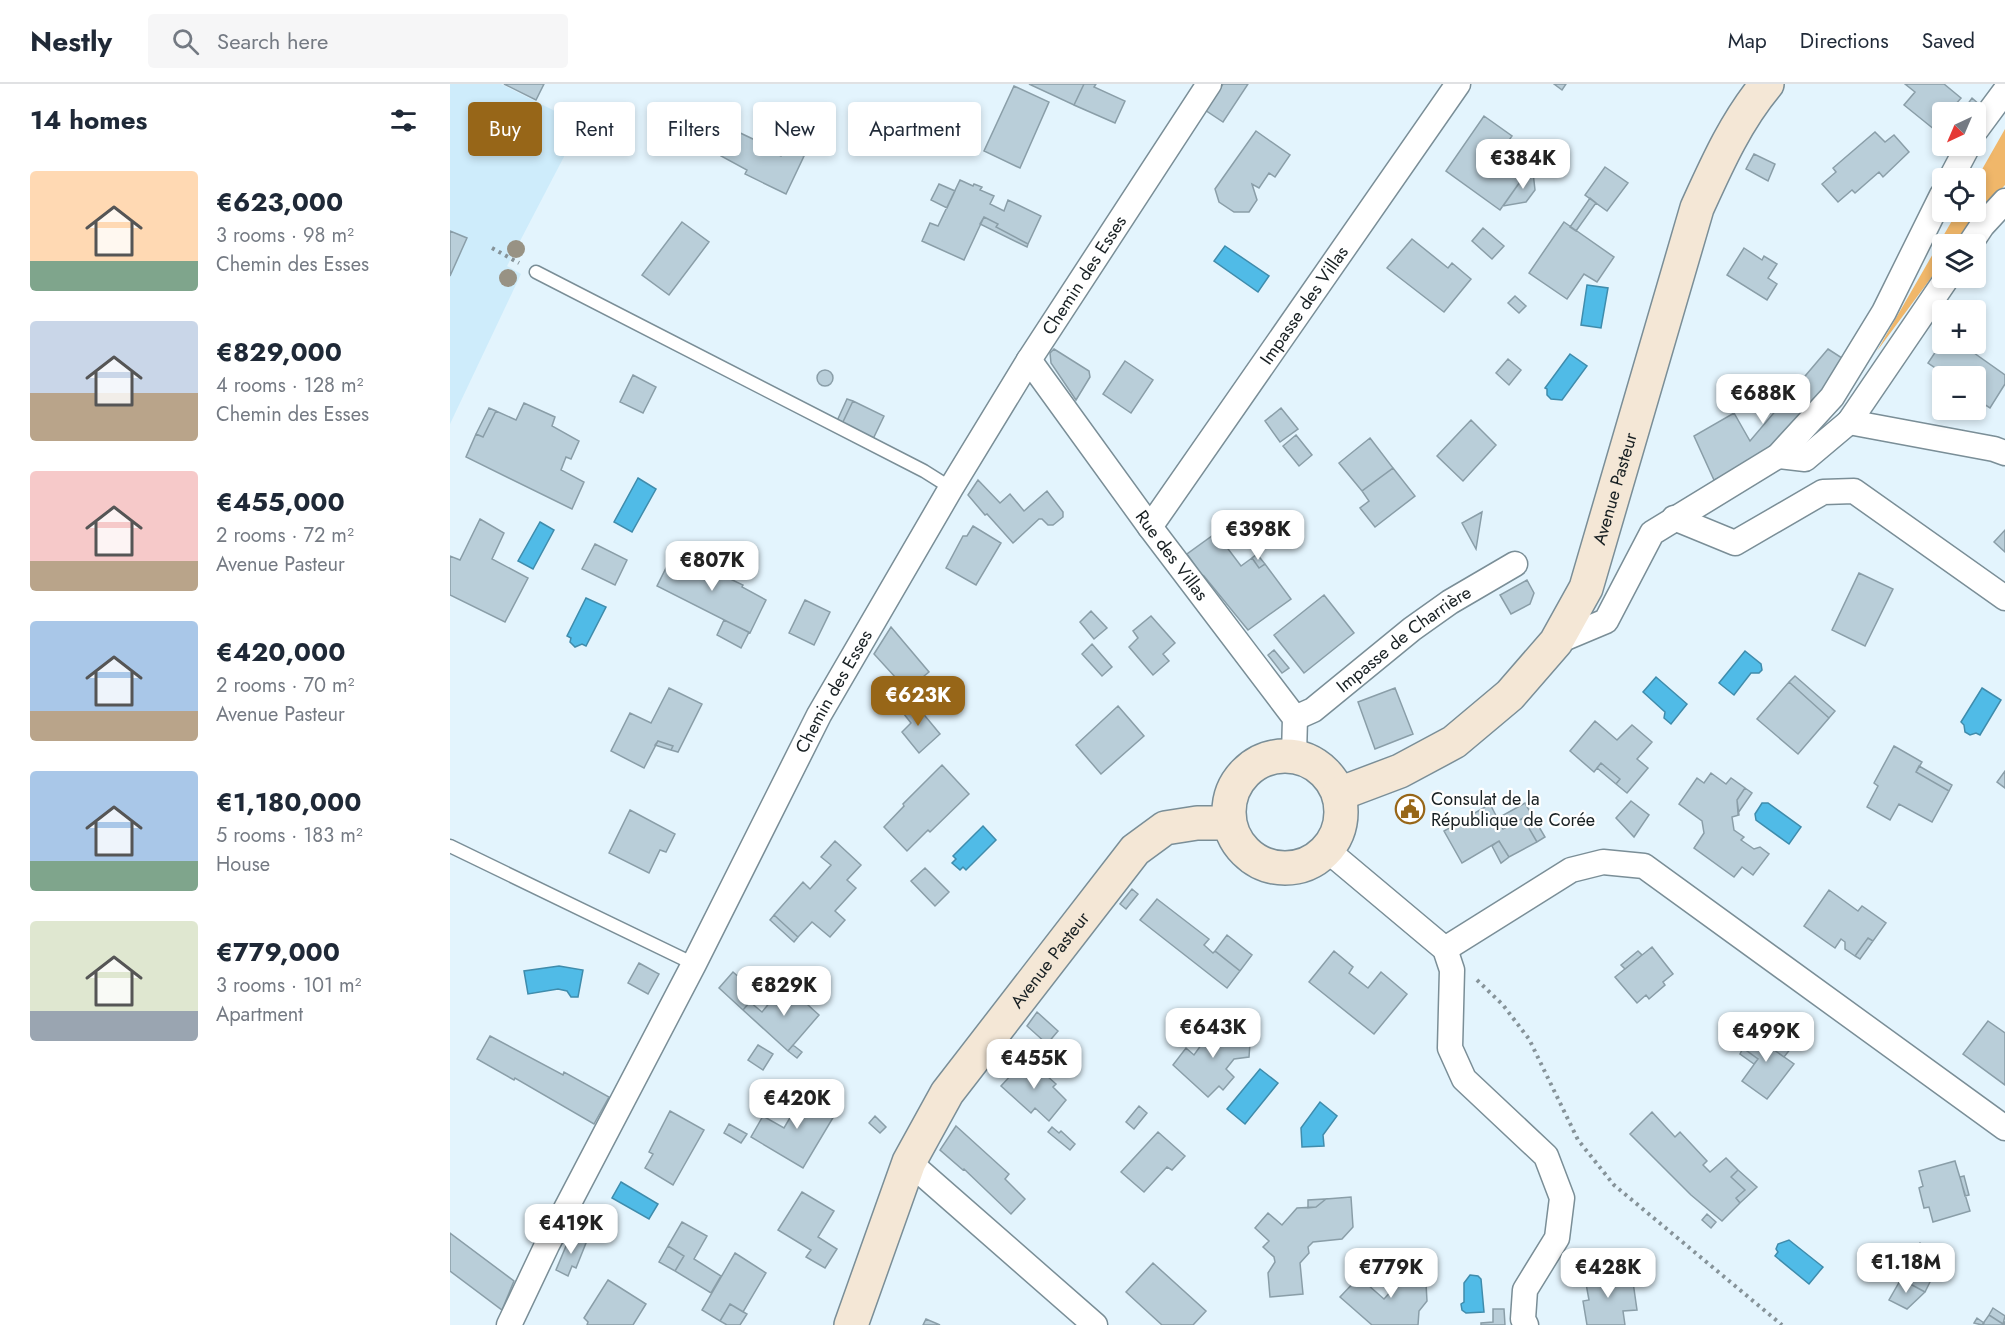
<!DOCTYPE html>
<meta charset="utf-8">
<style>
:root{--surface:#fff;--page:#f6f6f7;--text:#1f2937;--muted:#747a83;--line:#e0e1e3;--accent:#976618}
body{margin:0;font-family:Jost,sans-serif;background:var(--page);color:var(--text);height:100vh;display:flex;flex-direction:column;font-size:22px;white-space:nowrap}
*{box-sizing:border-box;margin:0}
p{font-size:20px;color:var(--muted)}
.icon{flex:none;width:33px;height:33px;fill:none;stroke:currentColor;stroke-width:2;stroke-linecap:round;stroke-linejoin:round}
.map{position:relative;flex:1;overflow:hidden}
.drawer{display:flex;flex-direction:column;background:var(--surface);width:450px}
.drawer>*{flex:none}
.top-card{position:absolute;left:18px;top:18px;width:570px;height:54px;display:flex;gap:12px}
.needle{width:39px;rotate:224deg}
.controls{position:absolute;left:1482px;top:18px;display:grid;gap:12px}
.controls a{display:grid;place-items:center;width:54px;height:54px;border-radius:6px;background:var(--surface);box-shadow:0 3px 9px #0003;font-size:30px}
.price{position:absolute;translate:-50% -51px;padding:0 14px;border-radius:12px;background:#fff;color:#222;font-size:20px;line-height:39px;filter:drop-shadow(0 2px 3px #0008)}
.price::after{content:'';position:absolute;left:50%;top:36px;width:18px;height:14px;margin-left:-9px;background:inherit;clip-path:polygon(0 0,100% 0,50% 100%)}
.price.active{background:var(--accent);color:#fff}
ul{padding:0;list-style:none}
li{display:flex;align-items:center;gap:18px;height:150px;padding:0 30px}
li span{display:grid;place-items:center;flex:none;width:168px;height:120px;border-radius:6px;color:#555}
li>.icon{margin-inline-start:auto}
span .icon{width:72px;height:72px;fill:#fffc;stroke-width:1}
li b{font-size:26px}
h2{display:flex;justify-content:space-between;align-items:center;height:72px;padding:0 30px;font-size:26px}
.chip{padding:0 21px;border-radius:6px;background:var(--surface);box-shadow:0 3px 9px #0003;font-size:21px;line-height:54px}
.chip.active{background:var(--accent);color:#fff}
header{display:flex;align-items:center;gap:36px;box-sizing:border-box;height:84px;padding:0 30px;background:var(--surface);border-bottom:2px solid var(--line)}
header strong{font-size:28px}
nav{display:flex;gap:33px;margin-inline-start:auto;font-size:21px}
.search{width:420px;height:54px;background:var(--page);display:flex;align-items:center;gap:15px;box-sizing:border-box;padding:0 21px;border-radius:6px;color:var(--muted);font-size:22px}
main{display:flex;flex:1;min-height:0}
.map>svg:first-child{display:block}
.built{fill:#ceecfb}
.forest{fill:#f0b76a}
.water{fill:#50bbe7;stroke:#3f8cac;stroke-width:1.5}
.building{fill:#b9ced9;stroke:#8a9ea8;stroke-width:1.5}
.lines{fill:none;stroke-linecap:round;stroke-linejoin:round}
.lane-casing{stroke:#7a8e97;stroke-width:15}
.street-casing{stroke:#7a8e97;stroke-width:27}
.secondary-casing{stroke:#7a8e97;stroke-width:36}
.path{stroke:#869399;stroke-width:4;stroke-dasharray:3 4.5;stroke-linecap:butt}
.lane{stroke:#fff;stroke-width:12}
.street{stroke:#fff;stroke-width:24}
.secondary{stroke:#f4e7d6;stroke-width:33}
.tree{fill:#989284}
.labels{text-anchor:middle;stroke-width:4.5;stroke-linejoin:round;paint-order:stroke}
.street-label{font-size:18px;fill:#182023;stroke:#fff}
.poi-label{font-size:18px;fill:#182023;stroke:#fff;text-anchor:start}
</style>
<header>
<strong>Nestly</strong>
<div class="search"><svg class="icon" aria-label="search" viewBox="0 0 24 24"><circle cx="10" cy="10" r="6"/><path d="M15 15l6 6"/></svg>Search here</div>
<nav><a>Map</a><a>Directions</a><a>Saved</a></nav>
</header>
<main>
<section class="drawer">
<h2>14 homes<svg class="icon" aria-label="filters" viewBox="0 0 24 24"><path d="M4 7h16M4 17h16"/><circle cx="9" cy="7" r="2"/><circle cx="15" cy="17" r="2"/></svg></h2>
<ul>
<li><span style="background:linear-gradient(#ffd9b3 75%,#7fa58c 0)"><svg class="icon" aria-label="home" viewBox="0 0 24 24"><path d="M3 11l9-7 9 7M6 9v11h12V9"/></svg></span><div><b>€623,000</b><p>3 rooms · 98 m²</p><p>Chemin des Esses</p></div></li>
<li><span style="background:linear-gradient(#c9d6e8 60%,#b9a48a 0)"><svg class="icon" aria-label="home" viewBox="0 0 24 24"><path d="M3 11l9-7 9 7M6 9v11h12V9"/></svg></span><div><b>€829,000</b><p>4 rooms · 128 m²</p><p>Chemin des Esses</p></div></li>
<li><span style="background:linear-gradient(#f6c9c9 75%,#b9a48a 0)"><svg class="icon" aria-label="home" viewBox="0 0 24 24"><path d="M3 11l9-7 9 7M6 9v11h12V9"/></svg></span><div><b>€455,000</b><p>2 rooms · 72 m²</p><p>Avenue Pasteur</p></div></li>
<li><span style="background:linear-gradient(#a9c7e8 75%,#b9a48a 0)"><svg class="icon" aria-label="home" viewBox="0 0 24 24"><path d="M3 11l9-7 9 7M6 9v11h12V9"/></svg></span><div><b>€420,000</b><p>2 rooms · 70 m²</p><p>Avenue Pasteur</p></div></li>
<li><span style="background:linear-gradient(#a9c7e8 75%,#7fa58c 0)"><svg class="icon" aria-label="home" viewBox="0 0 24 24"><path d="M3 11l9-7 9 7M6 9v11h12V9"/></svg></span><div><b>€1,180,000</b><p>5 rooms · 183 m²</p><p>House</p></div></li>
<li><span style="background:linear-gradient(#dfe7d0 75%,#9aa5b1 0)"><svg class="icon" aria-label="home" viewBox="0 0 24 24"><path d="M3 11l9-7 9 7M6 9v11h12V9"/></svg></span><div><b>€779,000</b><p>3 rooms · 101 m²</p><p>Apartment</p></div></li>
</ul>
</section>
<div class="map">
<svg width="1555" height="1241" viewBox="0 0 1555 1241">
<rect width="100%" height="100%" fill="#e3f4fd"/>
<!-- built -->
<path class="built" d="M0,0H51L131,40L57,182L71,190L0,340Z"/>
<!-- forest -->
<path class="forest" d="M1555,45V101L1527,132L1506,160H1492V179L1427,267L1507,128H1526V96Z"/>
<!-- water -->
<path class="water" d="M775,162L819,192L808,208L764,177Z
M1137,201L1158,204L1151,244L1131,241Z
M1120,270L1137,282L1112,316L1101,315L1097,311V305L1095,304Z
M188,394L206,405L182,448L164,438Z
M90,438L104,446L83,485L68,477Z
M136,514L156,523L136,562L132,560L125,563L120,558L121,554L117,552Z
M1295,567L1311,580L1312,586L1309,589H1301L1284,611L1269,599Z
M1206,593L1237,620L1221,640L1214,634L1215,628L1193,608Z
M1532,604L1551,616L1530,651L1526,649L1520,651L1515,648L1514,641L1511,638Z
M1312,719H1318L1351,743L1339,760L1306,736L1305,730Z
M533,742L546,756L516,786L513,783L510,786L502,779L506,775L503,772Z
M109,882L133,886L128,913H121L117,907L108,905L78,910L74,887Z
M810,985L828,999L795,1040L777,1025Z
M870,1018L887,1032L873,1051L874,1062L852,1063L851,1044Z
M171,1098L208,1120L199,1135L162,1114Z
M1339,1156L1373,1183L1359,1200L1325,1172L1328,1168L1326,1165L1328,1160Z
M1020,1191L1028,1192L1031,1195L1034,1228L1016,1229L1012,1226L1011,1220L1014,1218V1199Z"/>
<!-- building -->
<path class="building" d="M54,0H94L86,16Z
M579,0H634L624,21Z
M634,0H646L644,3L675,17L665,39L624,21Z
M773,0H798L773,38L755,26Z
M1104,0H1116L1112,6Z
M1455,0H1494L1511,14L1499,28H1492V37L1485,46L1454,21L1465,8Z
M564,2L599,18L570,84L534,67Z
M1522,14L1531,22L1525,28H1512Z
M1034,32L1062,52L1043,79L1048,82L1055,73L1060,72L1075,82L1077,88L1050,126L996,87Z
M284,46L305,56L304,59L331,72L335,63L354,72L336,110L295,90L297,86L271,72Z
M806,47L840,71L825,93L819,89L809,104L802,100L807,116L799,128H784L769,118L765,105Z
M1425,48L1435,58L1444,51L1459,68L1433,93L1429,88L1405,109L1402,106L1388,118L1372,100L1386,88L1383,84Z
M1304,70L1325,80L1318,97L1296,85Z
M1075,82L1083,88L1085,106L1076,118L1053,122L1077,88Z
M1155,83L1178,99L1157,127L1135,111Z
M510,96L523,102L524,100L532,103L530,106L544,112L540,120L554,127L558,116L591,132L578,160L546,143L548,140L534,133L514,176L472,157L480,139L488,142Z
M489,100L505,107L497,124L481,116Z
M1140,114L1146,119L1126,147L1120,143Z
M534,133L548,140L546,143L578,160L577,163L530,140Z
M232,138L259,158L219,211L192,191Z
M1114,138L1164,173L1147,198L1134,190L1117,215L1079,189Z
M1033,144L1054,162L1042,175L1022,157Z
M0,147L17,154L0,192Z
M962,155L998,184L1002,179L1021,195L994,228L937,184Z
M1294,164L1312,176L1314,172L1327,180L1318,194L1327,200L1317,216L1277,191Z
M1065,212L1076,222L1069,229L1058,219Z
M1492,258V260H1505L1515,267L1517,264L1555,291V300L1540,324L1526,315V292H1497L1478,279Z
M604,265L639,287L640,293L626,316L601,279L600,269Z
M1378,265L1392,274L1373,307L1314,374L1264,396L1244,352L1284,329L1300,357Z
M1058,275L1071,286L1059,301L1046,289Z
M675,277L703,296L681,329L653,310Z
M367 294a8 8 0 1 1 16 0a8 8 0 1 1-16 0Z
M183,291L206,303L193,329L170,318Z
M397,315L403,317L392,340L387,337Z
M403,317L434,332L423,355L392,340Z
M74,319L105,333L102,342L129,357L121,375L116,373L111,386L134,398L122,425L16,373L26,350L33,353L46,327L66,336Z
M39,324L46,327L33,353L26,350Z
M831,324L848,345L830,358L815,337Z
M1021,336L1046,361L1013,397L987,372Z
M846,351L862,371L849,382L833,362Z
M920,354L943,384L912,407L889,379Z
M943,384L965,412L925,443L910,424L919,417L912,407Z
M528,396L550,419L560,410L574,427L597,407L613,428V433L603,441H598L592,435H589L563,459L537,430L535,431L518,411Z
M1032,428L1026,465L1012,439Z
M30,435L54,449L42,475L78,494L55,538L0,511V472L10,476Z
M523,442L551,459L526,501L496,484L513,452H517Z
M1555,446V468L1544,458Z
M766,449L791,482L802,474L809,484L815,480L841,515L798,546L754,492L751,490L737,470Z
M145,460L177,476L165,501L132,485Z
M224,468L293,501L292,503L316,516L300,549L207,502Z
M807,470L815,480L809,484L802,474Z
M1409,489L1443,505L1415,562L1382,546Z
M1077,496L1084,509L1080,520L1061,530L1050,511Z
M874,511L904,549L854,589L824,551Z
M355,516L380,528L364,561L339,549Z
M641,527L657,544L644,555L630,538Z
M701,532L725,559L713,570L719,577L703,591L679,563L688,554L683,547Z
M274,536L299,548L291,564L267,551Z
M441,543L479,588L457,606L424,570Z
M642,560L662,583L652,592L632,570Z
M824,566L839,584L832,589L818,571Z
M1345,592L1385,627L1379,634L1339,598Z
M1339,598L1379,634L1348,670L1307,635Z
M219,604L252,620L228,668L221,666L223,662L208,657L194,684L161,667L180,629L201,639Z
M945,604L963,650L925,665L908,618Z
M461,615L490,650L469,669L452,648L461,639L450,625Z
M668,622L694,652L651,690L626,661Z
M1145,637L1167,656L1182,641L1202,658L1187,675L1198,684L1177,709L1166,700L1170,695L1151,679L1144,688L1120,667Z
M208,657L223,662L221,666L205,661Z
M1444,662L1472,678L1466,688L1499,707L1482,738L1449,720L1440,736L1417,723L1428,702L1424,699Z
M1151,679L1170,695L1166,700L1147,684Z
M492,681L519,710L480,748L478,746L457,767L434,743L454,722L453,720Z
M1469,682L1502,701L1499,707L1466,688Z
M1555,687V704L1547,698Z
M1261,689L1276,700L1281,694L1295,704L1287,716L1289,731L1282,733L1284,746L1294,753L1291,756L1304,765L1310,763L1319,770L1303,791L1292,783L1284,793L1244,764L1254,749L1252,737L1229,720L1247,694L1254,699Z
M1295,704L1302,709L1288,729L1287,716Z
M1181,717L1199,731L1184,753L1166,734Z
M1075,719L1095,753L1087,758L1073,734L1053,745L1048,734Z
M1040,720L1053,745L1073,734L1087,758L1059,773L1049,757L1012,779L994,747Z
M180,726L225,750L216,768L210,766L199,789L159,769Z
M385,757L411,781L397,796L406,804L385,827L395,836L380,853L362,838L348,853L324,831L353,798L360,805L381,781L371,773Z
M1049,757L1059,773L1051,779L1042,762Z
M475,784L499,808L485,822L461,797Z
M682,805L688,810L676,825L670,820Z
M1379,806L1408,827L1412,822L1436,839L1423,857L1418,854L1405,872L1395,865V858L1391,855L1385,864L1354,842Z
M707,815L759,855L754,861L763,869L765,867L790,887L777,904L690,836Z
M324,831L348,853L344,858L320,836Z
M777,851L802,871L790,887L765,867Z
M1418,854L1423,857L1410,875L1405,872Z
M1202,863L1223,890L1213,898L1215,901L1199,915L1196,911L1187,919L1165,893Z
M884,867L903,883L899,889L918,904L931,888L957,910L924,950L859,898Z
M1188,867L1192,871L1175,885L1171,881Z
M189,879L209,890L198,910L178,899Z
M283,888L307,909L293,926L269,904Z
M335,900L369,931L338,967L293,926L300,918L312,928Z
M587,928L608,947L597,960L577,942Z
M1538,937L1555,949V1001L1513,970Z
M779,939L790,949L783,951L771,940Z
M771,940L783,951L790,949L800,959L799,973L784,975L776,985L784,993L773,1006L769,1002L758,1013L723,981L736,964L744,971L754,957V942Z
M1311,941L1327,952L1320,963L1344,980L1317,1015L1292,997L1308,975L1293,964Z
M40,952L113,991L114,988L159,1013L144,1040L65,994L64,996L27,975Z
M1327,952L1342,963L1334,973L1320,963Z
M308,961L323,970L313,986L298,976Z
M343,961L352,968L347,974L338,967Z
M1293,964L1308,975L1304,980L1290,970Z
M577,974L606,1000L603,1003L616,1016L599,1037L585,1024L581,1029L551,1002Z
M355,1008L387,1027L353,1084L301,1053L313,1032L334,1044Z
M689,1022L697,1029L684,1045L676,1038Z
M220,1027L254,1046L223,1101L195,1084L203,1070L199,1068Z
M1202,1028L1225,1053L1230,1048L1257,1077L1253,1081L1260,1088L1276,1074L1288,1086L1281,1093L1295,1106L1286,1114L1290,1119L1272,1137L1241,1111L1180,1050Z
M425,1032L436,1043L430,1049L419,1039Z
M279,1040L297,1050L291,1059L274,1049Z
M506,1042L559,1090L555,1095L575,1115L561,1130L514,1085L513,1086L490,1066Z
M602,1043L609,1049L611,1047L625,1060L620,1066L598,1048Z
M708,1048L735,1072L722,1086L717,1083L694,1108L671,1088Z
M1505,1077L1520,1127L1483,1138L1479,1123L1474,1124L1469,1104L1473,1102L1469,1087Z
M1288,1086L1307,1103L1290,1119L1286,1114L1295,1106L1281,1093Z
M1514,1092L1519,1111L1515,1112L1510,1093Z
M352,1108L384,1127L368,1153L387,1165L375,1184L356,1173L361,1166L328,1146Z
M901,1113L903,1143L892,1155L863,1158L858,1163L859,1169L850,1179L853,1210L820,1213L818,1189L825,1178L824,1173L813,1163L819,1157L805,1144L818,1129L832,1141L847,1124L866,1123L876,1115Z
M876,1115L866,1123L858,1124V1116Z
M1257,1130L1266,1138L1261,1144L1252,1136Z
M232,1138L257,1152L244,1175L271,1192L261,1209L225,1187L234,1172L218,1162Z
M0,1149L64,1197L52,1226L0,1187Z
M121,1150L136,1159L126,1184L122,1182L118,1192L106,1186Z
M1470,1159L1492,1175L1483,1192L1457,1183Z
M218,1162L234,1172L225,1187L209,1178Z
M285,1169L316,1189L293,1228L280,1220L270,1237L252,1226Z
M703,1179L756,1227L743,1241H712L676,1208Z
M951,1182H975L977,1217L969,1227L968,1241H922L890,1213L909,1193L934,1215L944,1204L943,1191Z
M1457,1183L1483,1192L1475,1208L1451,1195Z
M1162,1185L1164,1200L1183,1198L1187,1226L1173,1227L1175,1241H1137L1133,1217L1139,1216L1134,1189Z
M1451,1195L1475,1208L1457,1225L1439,1216Z
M158,1196L196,1220L183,1241H137L138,1238L134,1234Z
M280,1220L297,1230L290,1241H277L270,1237Z
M1543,1224L1555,1232L1553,1240L1539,1231Z
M1043,1225H1054L1055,1241H1031V1239L1043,1238Z
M1539,1231L1553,1240L1555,1238V1241H1532Z
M1527,1234L1534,1239L1532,1241L1524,1239Z
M476,1235L490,1241H473Z"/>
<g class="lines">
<!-- lane casing -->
<g class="lane-casing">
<path id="lane" d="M86,188L474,387L501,404
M0,762L244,880"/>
</g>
<!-- street casing -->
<g class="street-casing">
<g id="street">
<path d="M1526,46L1555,7"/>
<path d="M1501,94L1518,62"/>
<path d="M1520,160L1532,142L1555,117"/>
<path id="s1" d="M579,276L700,443L845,634L844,671"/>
<path d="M1399,338L1544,365L1555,369"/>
<path d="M1328,372L1355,375L1399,338L1497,194"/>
<path d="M1224,434L1285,459L1373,408L1404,407L1555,514"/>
<path id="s2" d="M700,443L1008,0"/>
<path d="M1106,558L1156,537L1202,449L1328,372L1382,313L1434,228L1492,111"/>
<path id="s3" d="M845,634L863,626L962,545L1000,518L1065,480"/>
<path d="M877,766L995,865L1002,886L1000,964L1014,995L1096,1072L1112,1114L1107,1154L1075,1206L1073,1235L1076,1241"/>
<path d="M995,865L1121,786L1153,778L1194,782L1555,1044"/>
<path d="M459,1078L645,1241"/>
<path id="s4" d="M59,1241L97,1161L244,880L369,631L501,404L579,276L759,0"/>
</g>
</g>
<!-- secondary casing -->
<g class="secondary-casing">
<g id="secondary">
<circle cx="835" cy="728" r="56"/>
<path id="s5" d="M889,710L950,687L1004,658L1060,611L1106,558L1136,504L1247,124C1267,80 1286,37 1317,0"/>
<path id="s6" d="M401,1241L459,1078L497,1009L685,766L715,744L747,739H779"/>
</g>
</g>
<!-- path -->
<path class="path" d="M42,164L69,179
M1027,896L1053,921L1079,955L1128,1056L1164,1101L1332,1241"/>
<!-- lane -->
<use href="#lane" class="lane"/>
<!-- street -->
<use href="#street" class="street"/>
<!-- secondary -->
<use href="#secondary" class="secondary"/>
</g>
<!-- trees -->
<g class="tree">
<circle cx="66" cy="165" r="9"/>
<circle cx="58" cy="194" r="9"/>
</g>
<!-- icons -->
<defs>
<g id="civic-ring" transform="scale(1.5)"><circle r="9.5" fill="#fff" stroke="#976618" stroke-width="1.5"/><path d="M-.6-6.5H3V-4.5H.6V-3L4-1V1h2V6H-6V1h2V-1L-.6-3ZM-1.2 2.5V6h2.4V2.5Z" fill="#976618"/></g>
</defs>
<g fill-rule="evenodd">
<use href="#civic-ring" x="960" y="725"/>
</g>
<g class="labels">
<!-- street labels -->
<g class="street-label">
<text dy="6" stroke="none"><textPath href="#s4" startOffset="1198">Chemin des Esses</textPath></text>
<text dy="6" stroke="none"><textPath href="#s2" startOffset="270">Impasse des Villas</textPath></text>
<text dy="6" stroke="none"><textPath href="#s5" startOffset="435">Avenue Pasteur</textPath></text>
<text dy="6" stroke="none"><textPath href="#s1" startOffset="242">Rue des Villas</textPath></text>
<text dy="6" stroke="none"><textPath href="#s3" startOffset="135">Impasse de Charrière</textPath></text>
<text dy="6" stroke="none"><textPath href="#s4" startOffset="712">Chemin des Esses</textPath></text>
<text dy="6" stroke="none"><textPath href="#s6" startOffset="420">Avenue Pasteur</textPath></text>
</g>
<!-- poi labels -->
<g class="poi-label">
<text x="981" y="721">Consulat de la<tspan x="981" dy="21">République de Corée</tspan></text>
</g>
</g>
</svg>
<div class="controls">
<a><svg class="needle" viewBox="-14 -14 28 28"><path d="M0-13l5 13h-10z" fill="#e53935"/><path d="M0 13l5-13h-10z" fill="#747a83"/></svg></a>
<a><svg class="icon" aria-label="locate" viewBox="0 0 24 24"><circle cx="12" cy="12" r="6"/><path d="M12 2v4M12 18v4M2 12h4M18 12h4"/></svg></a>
<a><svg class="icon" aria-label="layers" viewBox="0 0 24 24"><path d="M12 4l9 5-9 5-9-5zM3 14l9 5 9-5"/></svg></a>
<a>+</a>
<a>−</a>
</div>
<b class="price" style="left:1073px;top:106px">€384K</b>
<b class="price" style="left:1313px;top:341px">€688K</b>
<b class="price" style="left:808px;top:477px">€398K</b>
<b class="price" style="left:262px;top:508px">€807K</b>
<b class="price active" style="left:468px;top:643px">€623K</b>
<b class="price" style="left:334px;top:933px">€829K</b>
<b class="price" style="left:763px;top:975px">€643K</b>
<b class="price" style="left:1316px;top:979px">€499K</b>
<b class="price" style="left:584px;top:1006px">€455K</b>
<b class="price" style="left:347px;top:1046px">€420K</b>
<b class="price" style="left:121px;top:1171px">€419K</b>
<b class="price" style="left:1456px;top:1210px">€1.18M</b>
<b class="price" style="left:941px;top:1215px">€779K</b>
<b class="price" style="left:1158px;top:1215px">€428K</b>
<div class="top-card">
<a class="chip active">Buy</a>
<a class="chip">Rent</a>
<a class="chip">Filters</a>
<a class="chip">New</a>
<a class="chip">Apartment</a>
</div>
</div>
</main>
